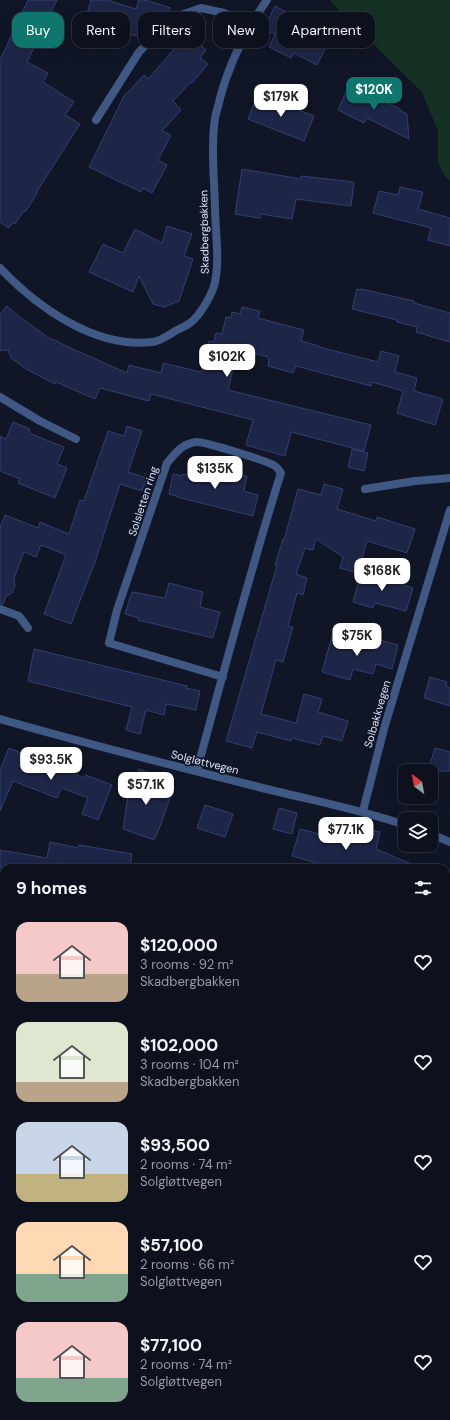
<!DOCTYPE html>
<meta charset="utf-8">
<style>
:root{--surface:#0d101d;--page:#161926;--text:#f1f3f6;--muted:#9a9da4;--line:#2d303b;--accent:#0f766e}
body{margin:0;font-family:"DM Sans",sans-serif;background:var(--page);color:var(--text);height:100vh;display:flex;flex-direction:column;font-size:15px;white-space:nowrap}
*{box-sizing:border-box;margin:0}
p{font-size:13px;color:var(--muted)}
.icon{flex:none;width:22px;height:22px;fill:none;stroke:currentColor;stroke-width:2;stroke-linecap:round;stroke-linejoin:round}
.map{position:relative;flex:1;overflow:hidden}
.panel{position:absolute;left:0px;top:864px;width:450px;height:556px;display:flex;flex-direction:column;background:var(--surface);border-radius:12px 12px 0 0;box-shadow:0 4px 16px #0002,0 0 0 1px var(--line)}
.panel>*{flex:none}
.hud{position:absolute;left:12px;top:12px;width:426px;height:36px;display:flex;gap:8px}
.needle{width:26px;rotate:328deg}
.tools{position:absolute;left:398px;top:764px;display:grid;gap:8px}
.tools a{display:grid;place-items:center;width:40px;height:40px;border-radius:8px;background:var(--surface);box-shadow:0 4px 16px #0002,0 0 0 1px var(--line);font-size:20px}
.price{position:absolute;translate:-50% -34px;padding:0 9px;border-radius:8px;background:#fff;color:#222;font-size:13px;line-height:26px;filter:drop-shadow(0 1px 2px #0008)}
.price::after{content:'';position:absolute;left:50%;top:24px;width:12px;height:9px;margin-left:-6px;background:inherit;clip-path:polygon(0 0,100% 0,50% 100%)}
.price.on{background:var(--accent);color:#fff}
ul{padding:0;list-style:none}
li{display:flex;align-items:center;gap:12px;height:100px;padding:0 16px}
li span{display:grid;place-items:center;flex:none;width:112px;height:80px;border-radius:12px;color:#555}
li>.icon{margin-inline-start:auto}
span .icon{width:48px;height:48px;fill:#fffc;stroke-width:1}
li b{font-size:17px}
h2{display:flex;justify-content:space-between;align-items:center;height:48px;padding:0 16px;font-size:17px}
.chip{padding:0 14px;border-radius:12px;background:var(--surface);box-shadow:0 4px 16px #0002,0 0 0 1px var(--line);font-size:14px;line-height:36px}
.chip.on{background:var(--accent);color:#fff}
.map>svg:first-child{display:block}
.green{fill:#143124}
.building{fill:#1e2647;stroke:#313f72}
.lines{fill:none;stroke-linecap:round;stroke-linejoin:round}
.minor{stroke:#3f5884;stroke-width:8}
.secondary{stroke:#75a7f8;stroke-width:8}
.labels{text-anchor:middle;stroke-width:3.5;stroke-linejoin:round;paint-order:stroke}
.street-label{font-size:11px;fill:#d9e4fd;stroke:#111627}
</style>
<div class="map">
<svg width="450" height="1420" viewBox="0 0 450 1420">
<rect width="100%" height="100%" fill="#111627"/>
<!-- green -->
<path class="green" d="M331,0H450V181L444,175L438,162V131L422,92L332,3Z"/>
<!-- building -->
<path class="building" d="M28,0H57L27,62L48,73L43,82L74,102L65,115L80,124L37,191V193L26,211L23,212L15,224L13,222L9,228L0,222V60Z
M91,0H107L136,9L139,0H145L171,8L143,38L116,30L112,45L82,36L86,25L84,24Z
M275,6L292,15L288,23L328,43L317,65L294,53L291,58L269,47L275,34L264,29Z
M188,34L206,50L200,58L208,64L192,83L191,82L173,101L181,110L162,131L171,135L158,160L167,165L152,193L143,188L141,192L89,167L124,96L144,75L148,79L181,41L182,42Z
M349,85H351L400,109V110L407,114L409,139L367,118L364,123L338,110Z
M258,94L314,116L304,141L248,119Z
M242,169L301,179V176L354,182L351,206L296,199L292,219L261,214L260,218H259L235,214Z
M400,187L423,192L418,209L450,218V246L428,240L431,228L373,213L379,191L398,195Z
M167,226L192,234L184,256L193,259L179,301L164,307L153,304L139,276L133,292L89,272L103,244L123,253L135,229L162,243Z
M357,289L361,290V289L414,301V303L450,313V342L416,332L417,327L397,322V320L352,309Z
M7,306L21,318L52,340L53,339L66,346L127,373L129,365L161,373L163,363L201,372L209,341L214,342L216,333L222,334L226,317L231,318L232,312L240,314L242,307L260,311L258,318L304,330L301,341L319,346V347L378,362L381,351L399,356L395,372L417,378L414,391L443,399L435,425L397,413L403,391L372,382L371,386L296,366L293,373L268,366L269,359H268V357L238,349L228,390L371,425L364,451L291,432L285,456L246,445L253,420L151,394L149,401L100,388L95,399L56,382L55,384L26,369L11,358L8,350L0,351V314Z
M13,422L30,429L29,433L64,447L57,464L67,468L55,498L18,483L20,479L0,471V436L6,439Z
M127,426L142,431L128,472L147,478L142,491L120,484L95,562L71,624L44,614L66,555L41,545L36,557L24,552L14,578L15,586L12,593L6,596L3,604H0V527L5,515L38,528L40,522L69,534L80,500L84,501L108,431L124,436Z
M352,449L368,453L364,471L348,467Z
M199,464L247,476L244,491L258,495L253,516L177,497V496L169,494L173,474L182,476V474L196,477Z
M324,484L343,489L337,509L376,521L377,517L415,529L407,553L367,541L358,573L340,568L343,557L316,539L313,550L305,548L296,574L307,578L303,595L297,593L288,626L293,627L283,662L276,660L261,714L296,723L304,694L322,699L318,712L348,721L342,741L323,736L320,745L291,738V741L257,732L252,748L226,741L277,565H275L283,539L284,540L298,489L321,495Z
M362,570L391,579V581L413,588L406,611L375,603L373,608L353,602Z
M169,583L203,592L200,607L220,612L213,638L138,620L139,618L125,614L132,592L165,598Z
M332,636L378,649L380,640L398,645L392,669L376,664L373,674L353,669L350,680L322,672Z
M34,649L187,686L186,688L200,691L196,710L166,704L164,715L146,710L140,734L126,730L132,707L28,681Z
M430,677L447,682L446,686L450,688V706L424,698Z
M9,748L84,778L86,775L112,785L98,820L82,814L88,798L62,788L57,798L13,781L0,811V770Z
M435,748L450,752V771H428Z
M139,769L158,776L155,786L172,792L161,824L154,840L123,829L130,781L134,783Z
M205,805L233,814L225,837L197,828Z
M279,808L297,813L292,834L273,829Z
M356,826L380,832L376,849L421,868H334L292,856L300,829L351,842Z
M50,842L78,848L79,845L132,854L130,868H91L60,863L59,868H0V850L47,858Z"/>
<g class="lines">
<!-- minor -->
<path class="minor" d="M96,120L139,52L156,35L181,15L201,8L224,13L251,23
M0,268C37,307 95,349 153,342C161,341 170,334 177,330C181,328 186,326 190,323C200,316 213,293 215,282C220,258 215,231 215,206C214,177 211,147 215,118C216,112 219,105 220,98C230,61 245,31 267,0
M0,397L40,421L76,439
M365,489L415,481L450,478
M0,609L19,616L28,628
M0,719C85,743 170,765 255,786C305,799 356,808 405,825
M197,770C224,671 250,571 281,473C279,471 278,468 275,466C268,461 203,441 196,442C181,444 176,453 167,463L117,610L109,643L223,677
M363,811L385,725L450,510
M431,834L450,842
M0,967L4,968
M446,1127L450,1128
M0,1213L4,1212"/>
<!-- secondary -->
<path class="secondary" d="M446,1227L450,1225
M0,1380L4,1379
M0,1398L4,1397"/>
</g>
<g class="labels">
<!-- street labels -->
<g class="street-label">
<text transform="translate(204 232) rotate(-91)" y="4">Skadbergbakken</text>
<text transform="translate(143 501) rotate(-72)" y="4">Solsletten ring</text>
<text transform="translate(377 714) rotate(-74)" y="4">Solbakkvegen</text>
<text transform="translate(205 762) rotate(14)" y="4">Solgløttvegen</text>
</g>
</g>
</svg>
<div class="tools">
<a><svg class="needle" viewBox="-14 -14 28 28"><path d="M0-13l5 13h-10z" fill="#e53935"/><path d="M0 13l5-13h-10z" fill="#9a9da4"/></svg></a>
<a><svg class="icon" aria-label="layers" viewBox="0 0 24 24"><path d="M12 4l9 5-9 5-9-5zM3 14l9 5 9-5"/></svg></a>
</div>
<b class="price on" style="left:374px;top:111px">$120K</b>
<b class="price" style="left:281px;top:118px">$179K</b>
<b class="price" style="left:227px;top:378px">$102K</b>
<b class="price" style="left:215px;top:490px">$135K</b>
<b class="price" style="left:382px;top:592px">$168K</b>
<b class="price" style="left:357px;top:657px">$75K</b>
<b class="price" style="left:51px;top:781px">$93.5K</b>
<b class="price" style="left:146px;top:806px">$57.1K</b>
<b class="price" style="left:346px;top:851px">$77.1K</b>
<div class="hud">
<a class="chip on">Buy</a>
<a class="chip">Rent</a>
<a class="chip">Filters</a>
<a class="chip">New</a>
<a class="chip">Apartment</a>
</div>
<section class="panel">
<h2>9 homes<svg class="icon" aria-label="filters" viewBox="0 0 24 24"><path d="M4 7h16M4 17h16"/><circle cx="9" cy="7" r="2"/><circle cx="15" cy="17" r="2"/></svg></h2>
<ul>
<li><span style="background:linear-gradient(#f6c9c9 65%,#b9a48a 0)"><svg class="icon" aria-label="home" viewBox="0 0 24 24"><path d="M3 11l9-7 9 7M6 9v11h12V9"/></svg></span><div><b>$120,000</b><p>3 rooms · 92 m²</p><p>Skadbergbakken</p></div><svg class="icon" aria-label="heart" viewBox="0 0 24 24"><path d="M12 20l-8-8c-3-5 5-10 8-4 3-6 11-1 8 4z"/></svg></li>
<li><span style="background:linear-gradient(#dfe7d0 75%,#b9a48a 0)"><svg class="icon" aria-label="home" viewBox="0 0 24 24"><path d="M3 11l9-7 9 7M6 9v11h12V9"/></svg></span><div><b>$102,000</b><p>3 rooms · 104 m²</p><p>Skadbergbakken</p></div><svg class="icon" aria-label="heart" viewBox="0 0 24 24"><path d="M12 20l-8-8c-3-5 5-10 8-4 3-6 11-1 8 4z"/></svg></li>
<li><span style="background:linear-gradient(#c9d6e8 65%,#c2b280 0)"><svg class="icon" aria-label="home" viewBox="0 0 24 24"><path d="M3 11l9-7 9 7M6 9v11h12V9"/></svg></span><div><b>$93,500</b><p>2 rooms · 74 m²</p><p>Solgløttvegen</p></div><svg class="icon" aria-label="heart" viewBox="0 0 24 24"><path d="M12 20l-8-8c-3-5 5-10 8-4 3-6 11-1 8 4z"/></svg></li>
<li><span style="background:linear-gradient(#ffd9b3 65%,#7fa58c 0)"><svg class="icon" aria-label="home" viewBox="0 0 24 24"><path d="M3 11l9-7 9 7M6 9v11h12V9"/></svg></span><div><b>$57,100</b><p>2 rooms · 66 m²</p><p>Solgløttvegen</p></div><svg class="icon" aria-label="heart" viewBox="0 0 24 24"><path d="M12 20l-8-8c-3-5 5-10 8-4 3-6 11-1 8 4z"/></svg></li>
<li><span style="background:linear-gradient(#f6c9c9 70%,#7fa58c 0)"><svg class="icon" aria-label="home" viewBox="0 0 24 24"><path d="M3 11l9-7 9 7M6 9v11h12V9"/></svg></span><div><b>$77,100</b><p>2 rooms · 74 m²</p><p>Solgløttvegen</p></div><svg class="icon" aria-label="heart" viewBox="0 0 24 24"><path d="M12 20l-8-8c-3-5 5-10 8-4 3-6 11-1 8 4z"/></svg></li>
</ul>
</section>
</div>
